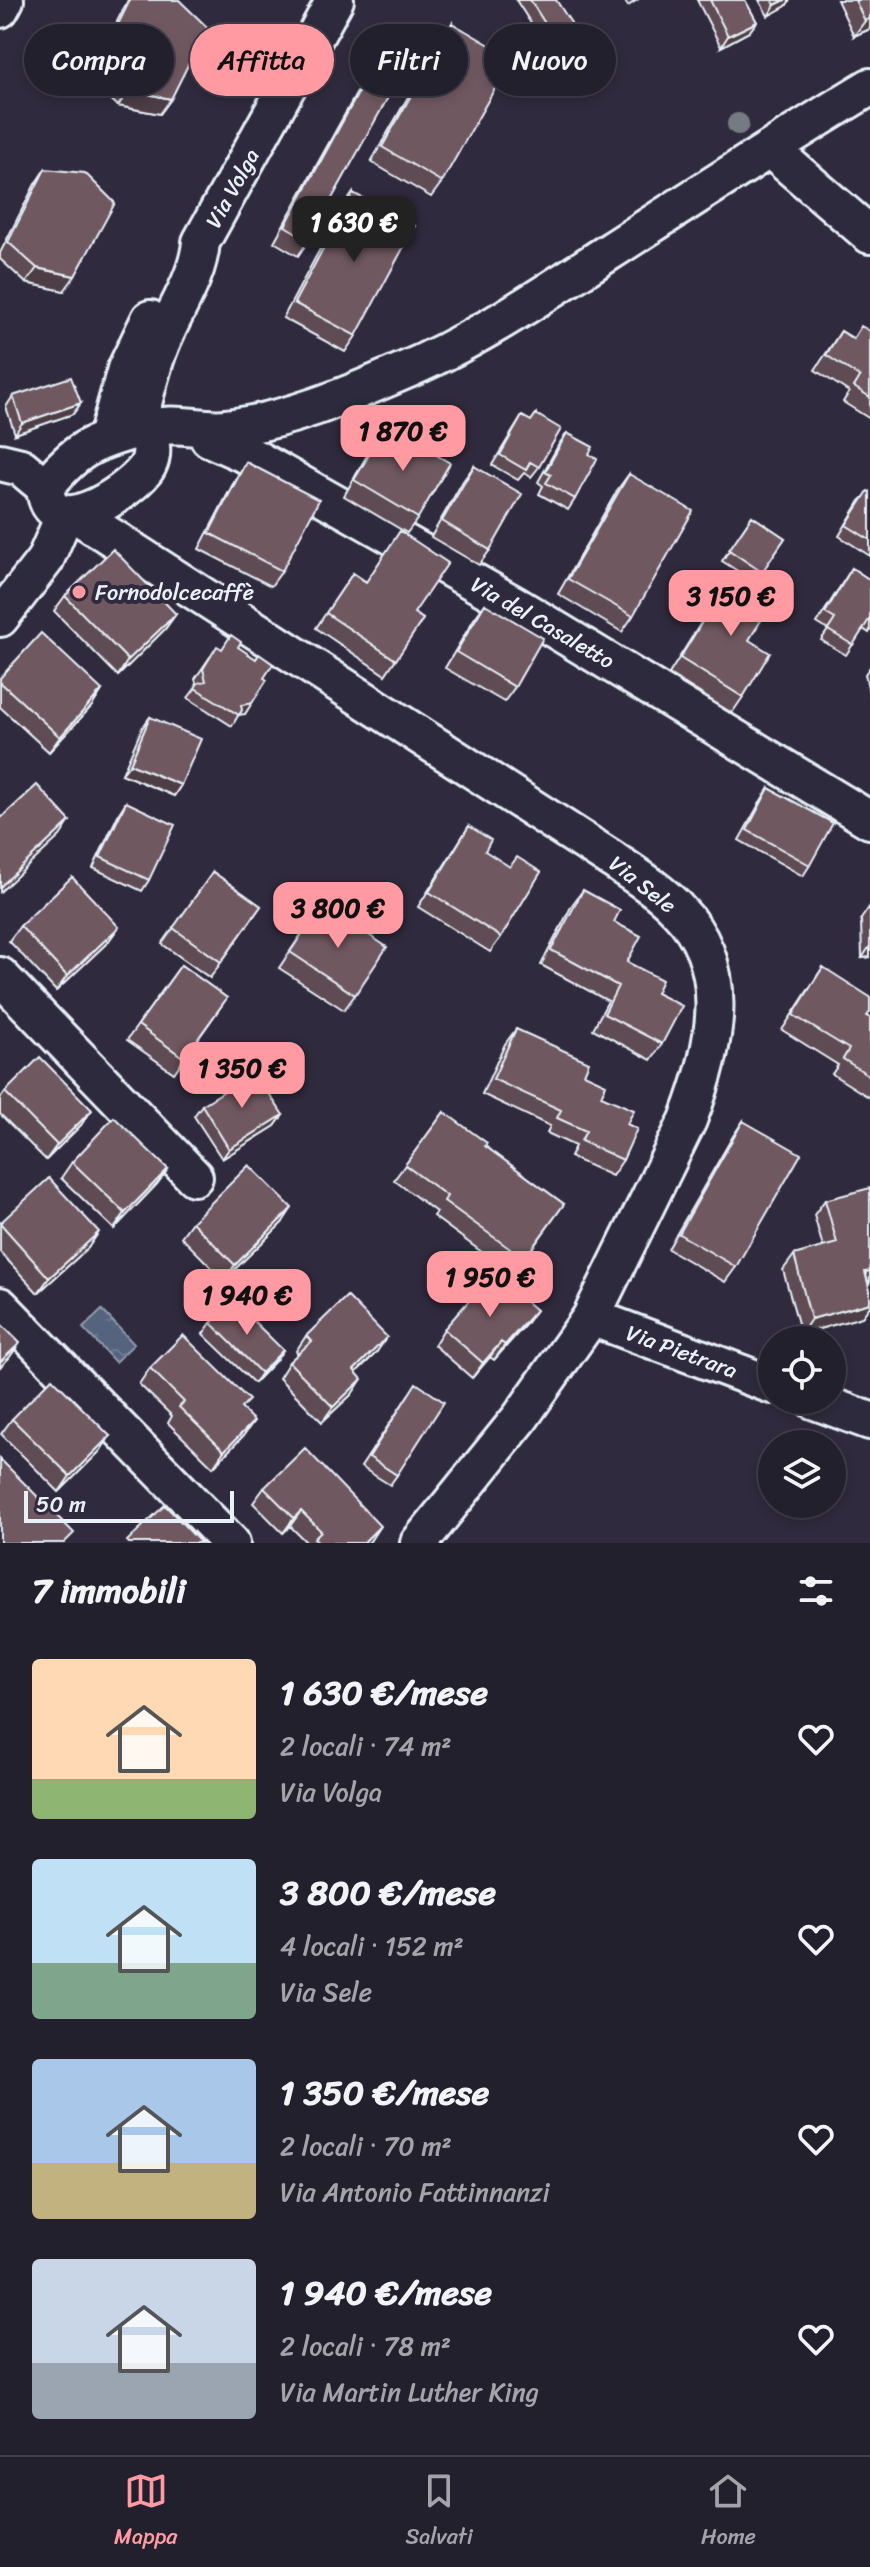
<!DOCTYPE html>
<html lang="it">
<meta charset="utf-8">
<style>
:root{--surface:#23202e;--page:#2b2836;--text:#f1f3f6;--muted:#a3a3aa;--line:#403e4a;--accent:#ff9aa2}
body{margin:0;font-family:Sriracha,sans-serif;background:var(--page);color:var(--text);height:100vh;display:flex;flex-direction:column;font-size:30px;white-space:nowrap}
*{box-sizing:border-box;margin:0}
p{font-size:26px;color:var(--muted)}
.icon{flex:none;width:44px;height:44px;fill:none;stroke:currentColor;stroke-width:2;stroke-linecap:round;stroke-linejoin:round}
.map{position:relative;height:1543px;overflow:hidden}
.panel{display:flex;flex-direction:column;background:var(--surface);flex:1}
.panel>*{flex:none}
.guide{position:absolute;left:24px;top:24px;width:822px;height:72px;display:flex;gap:16px}
.tools{position:absolute;left:758px;top:1326px;display:grid;gap:16px}
.tools a{display:grid;place-items:center;width:88px;height:88px;border-radius:50%;background:var(--surface);box-shadow:0 4px 12px #0003,0 0 0 2px var(--line);font-size:40px}
.scale{position:absolute;left:24px;bottom:20px;width:210px;box-sizing:border-box;padding-left:8px;border:4px solid #e8f1f8;border-top:0;font-size:22px;line-height:28px;white-space:nowrap;color:#e8f1f8;-webkit-text-stroke:6px #2f2a3d;paint-order:stroke}
.price{position:absolute;translate:-50% -68px;padding:0 18px;border-radius:16px;background:var(--accent);color:#111;font-size:26px;line-height:52px;filter:drop-shadow(0 2px 4px #0008)}
.price::after{content:'';position:absolute;left:50%;top:48px;width:24px;height:18px;margin-left:-12px;background:inherit;clip-path:polygon(0 0,100% 0,50% 100%)}
.price.on{background:#222;color:#fff}
ul{padding:0;list-style:none}
li{display:flex;align-items:center;gap:24px;height:200px;padding:0 32px}
li span{display:grid;place-items:center;flex:none;width:224px;height:160px;border-radius:8px;color:#555}
li>.icon{margin-inline-start:auto}
span .icon{width:96px;height:96px;fill:#fffc;stroke-width:1}
li b{font-size:34px}
h2{display:flex;justify-content:space-between;align-items:center;height:96px;padding:0 32px;font-size:34px}
.tag{padding:0 28px;border-radius:36px;background:var(--surface);box-shadow:0 4px 12px #0003,0 0 0 2px var(--line);font-size:28px;line-height:72px}
.tag.on{background:var(--accent);color:#111}
.tabs{display:flex;justify-content:space-around;align-items:center;height:112px;border-top:2px solid var(--line);background:var(--surface);font-size:22px;color:var(--muted)}
.tabs a{display:grid;justify-items:center;gap:4px}
.tabs .on{color:var(--accent)}
.map>svg:first-child{display:block}
.water{fill:url(#water-ripples);stroke:#8f9caf;stroke-width:2}
.lines{fill:none;stroke-linecap:round;stroke-linejoin:round}
.minor-casing{stroke:#e8f1f8;stroke-width:42}
.minor{stroke:#2f2a3d;stroke-width:36}
.tree{fill:#757a83}
.wall{fill:#5f4c53;stroke:#e8f1f8;stroke-width:2}
.shaded-wall{fill:#4e3e44;stroke:#e8f1f8;stroke-width:2}
.building{fill:#6f5861;stroke:#e8f1f8;stroke-width:2}
.poi-dot{fill:#ff9aa2;stroke:#2f2a3d;stroke-width:3}
.labels{text-anchor:middle;stroke-width:8;stroke-linejoin:round;paint-order:stroke}
.street-label{font-size:22px;fill:#e8f1f8;stroke:#2f2a3d}
.poi-label{font-size:22px;fill:#e8f1f8;stroke:#2f2a3d;text-anchor:start}
</style>
<div class="map">
<svg width="870" height="1543" viewBox="0 0 870 1543">
<defs>
<pattern id="water-ripples" width="26" height="14" patternUnits="userSpaceOnUse" patternTransform="scale(2)"><rect width="26" height="14" fill="#54637e"/><path d="M2 4q2-2 4 0t4 0M15 11q2-2 4 0t4 0" fill="none" stroke="#6d7a91"/></pattern>
</defs>
<rect width="100%" height="100%" fill="#2f2a3d"/>
<filter id="ink" filterUnits="userSpaceOnUse"><feTurbulence type="fractalNoise" baseFrequency=".0125" numOctaves="2"/><feDisplacementMap in="SourceGraphic" scale="16" xChannelSelector="R" yChannelSelector="G"/><feConvolveMatrix kernelMatrix="1 2 1 2 8 2 1 2 1" color-interpolation-filters="sRGB"/></filter>
<g filter="url(#ink)">
<!-- water -->
<path class="water" d="M102,1310L134,1344L115,1362L83,1328Z"/>
<g class="lines">
<!-- minor casing -->
<g class="minor-casing">
<path id="minor" d="M0,9L5,0
M770,149L870,235
M136,430C144,403 149,373 160,346C173,312 198,279 201,242L335,0
M136,430C154,434 155,457 145,470C128,492 49,547 45,487C76,450 89,443 136,430Z
M143,432C174,418 196,431 226,428C284,422 346,396 399,373C474,342 541,296 609,252C696,196 782,140 870,87
M107,438L126,369L150,319
M209,438L256,459L513,604L870,820
M0,462L21,467L45,487
M77,515L613,860C635,875 659,890 677,909C736,968 714,1052 688,1120L591,1317L520,1418L419,1543
M0,618L45,560L65,514
M0,976L194,1177
M0,1306L231,1543
M591,1317L772,1385
M813,1400L870,1421"/>
</g>
<!-- minor -->
<use href="#minor" class="minor"/>
</g>
<!-- trees -->
<circle class="tree" cx="738" cy="124" r="11"/>
<!-- wall -->
<path class="wall" d="M128,0H179L171,99L160,114L118,106L88,78Z
M516,0H556L587,69L568,81Z
M624,0H637L628,6Z
M697,0H745L757,22L749,32L721,47Z
M759,0H790L786,6L768,16Z
M837,0H870V29L854,36Z
M452,23L442,182L431,197L371,162L441,39Z
M366,79L309,240L298,256L274,242L356,94Z
M45,169L64,291L26,283L0,259V253L35,184Z
M353,193L356,336L345,352L283,318L342,208Z
M841,331L853,338L870,331V419L843,402L849,392L815,370Z
M13,396L81,403L73,414L15,434L6,407Z
M536,414L539,467L531,477L524,473L518,480L492,465L522,416L531,421Z
M399,433L418,518L407,533L344,496L370,450L381,435L393,442Z
M567,433L589,454L575,499L568,510L539,494L543,486L538,482L559,444Z
M246,462L282,571L271,586L199,549L236,478Z
M474,466L490,550L479,565L431,537L463,481Z
M629,474L633,616L622,632L558,594L618,489Z
M870,492V556L839,536L860,501Z
M752,516L785,538L755,582L722,561Z
M852,568L870,580V631L869,633L863,629L846,655L821,640L828,630L817,623Z
M353,573L423,619L385,675L316,628Z
M731,575L749,640L743,697L732,713L669,674Z
M65,596L176,614L165,629L118,676L54,611Z
M485,604L515,687L504,702L445,668L474,619Z
M238,647L264,678L245,714H239L232,726L188,698L197,686L195,679L210,657L221,649Z
M870,667V697L865,674Z
M0,678L102,690L92,706L49,752L0,707Z
M150,717L181,785L174,796L122,774L142,728Z
M769,788L810,865L803,876L739,840L762,799Z
M126,802L149,880L142,891L93,868L119,813Z
M469,826L485,851L501,937L490,952L418,907Z
M213,872L261,906L210,978L162,944Z
M583,890L614,922L627,962L656,993L662,1044L651,1060L593,1029L608,1001L541,965L572,905Z
M870,906V957L862,958L861,919Z
M311,920L355,995L344,1010L279,968Z
M20,926L108,942L56,991L9,941Z
M181,965L227,998L174,1073L127,1040Z
M823,967L870,1018V1098L832,1074L838,1065L782,1030Z
M516,1029L584,1074L601,1096L627,1124L623,1160L612,1176L570,1157L575,1146L547,1133L550,1126L482,1094L505,1044Z
M5,1092L81,1125L46,1160L0,1114V1099Z
M202,1105L283,1115L275,1126L222,1159L194,1116Z
M444,1112L485,1146L564,1204L513,1275L433,1216L436,1212L394,1180Z
M743,1121L736,1267L725,1282L668,1249L733,1136Z
M72,1162L168,1169L157,1184L114,1229L61,1178Z
M825,1200L868,1284L870,1291V1306L862,1317L801,1334L783,1270L794,1255L823,1247L814,1215Z
M192,1222L282,1223L224,1280L181,1237Z
M0,1223L88,1248L38,1293L0,1252Z
M500,1289L536,1310L525,1325L494,1360L490,1357L472,1378L434,1345L444,1329Z
M211,1323L283,1350L276,1360L254,1383L203,1334Z
M306,1336L376,1353L356,1372L352,1394L322,1422L279,1378L289,1362L298,1354L296,1351Z
M150,1368L242,1409L243,1436L213,1467L168,1423L172,1416L139,1384Z
M409,1394L397,1475L390,1485L361,1467Z
M12,1419L110,1436L100,1451L59,1492L1,1434Z
M264,1488L370,1541L368,1543H307L290,1526L283,1533L253,1503Z"/>
<!-- shaded-wall -->
<path class="shaded-wall" d="M785,0H790L786,6L768,16L775,5Z
M870,18V29L854,36L865,21Z
M757,22L749,32L721,47L728,36Z
M594,58L587,69L568,81L575,70Z
M129,90L171,99L160,114L118,106Z
M37,268L75,276L64,291L26,283Z
M81,403L73,414L15,434L22,423Z
M176,614L165,629L118,676L128,660Z
M102,690L92,706L49,752L60,737Z
M252,703L245,714L238,715L241,705Z
M130,764L181,785L174,796L122,774Z
M70,821L60,836L0,892V887Z
M119,927L108,942L56,991L67,976Z
M870,946V957L862,958Z
M92,1110L81,1125L46,1160L57,1145Z
M283,1115L275,1126L222,1159L229,1149Z
M168,1169L157,1184L114,1229L125,1213Z
M292,1208L282,1223L224,1280L235,1265Z
M99,1232L88,1248L38,1293L49,1278Z
M870,1271V1282L869,1284L865,1272Z
M870,1303V1306L862,1317L801,1334L811,1319Z
M536,1310L525,1325L494,1360L505,1345Z
M387,1337L376,1353L343,1385L354,1370Z
M501,1342L490,1357L472,1378L483,1363Z
M20,1343L9,1358L0,1367V1362Z
M283,1350L276,1360L254,1383L261,1373Z
M362,1379L352,1394L322,1422L333,1407Z
M254,1421L243,1436L213,1467L224,1451Z
M110,1436L100,1451L59,1492L70,1476Z
M301,1511L290,1526L283,1533L294,1518Z
M380,1526L370,1541L368,1543H363Z"/>
<!-- building -->
<path class="building" d="M130,0H179L207,27L171,99L129,90L99,63Z
M530,0H556L594,58L575,70Z
M710,0H745L757,22L728,36Z
M772,0H785L775,5Z
M855,0H870V18L865,21Z
M452,23L512,58L442,182L382,147Z
M366,79L391,92L309,240L285,226Z
M45,169L85,173L115,203L75,276L37,268L8,242Z
M353,193L415,226L356,336L294,303Z
M861,326L870,331V397L854,387L860,377L826,355L841,331L853,339Z
M71,377L81,403L22,423L13,396Z
M536,414L561,429L539,467L530,462L526,470L500,455L522,416L531,421Z
M399,433L450,463L418,518L354,480L381,435L393,442Z
M567,433L593,447L589,454L597,459L575,499L546,483L551,475L545,472Z
M246,462L319,500L282,571L209,533Z
M474,466L522,494L490,550L442,521Z
M629,474L693,511L633,616L568,579Z
M868,491L870,492V540L846,525Z
M752,516L785,538L762,572L729,550Z
M400,531L448,563L414,613L423,619L396,660L326,613L353,573L366,582Z
M113,549L176,614L128,660L65,596Z
M852,568L870,580V618L853,645L828,630L835,619L825,613Z
M731,575L773,601L749,640L770,653L743,697L680,658Z
M485,604L543,638L515,687L456,652Z
M41,633L102,690L60,737L0,682V678Z
M231,635L241,642L238,647L256,659L259,654L273,664L264,678L267,680L252,703L241,705L242,710L239,715L195,688L198,683L206,681L203,669L217,646L222,649Z
M150,717L201,739L181,785L130,764Z
M37,785L70,821L0,887V819Z
M769,788L833,823L810,865L747,830Z
M126,802L175,825L149,880L100,857Z
M469,826L491,840L485,851L510,867L517,857L541,872L501,937L429,892Z
M213,872L261,906L221,962L173,928Z
M72,877L119,927L67,976L20,926Z
M583,890L620,910L614,922L641,936L627,962L662,980L656,993L682,1006L662,1044L604,1014L618,986L551,950Z
M322,904L387,947L355,995L290,952Z
M181,965L227,998L184,1058L138,1025Z
M823,967L870,997V1012L867,1016L870,1018V1076L843,1059L849,1049L793,1015Z
M516,1029L589,1062L584,1074L606,1084L601,1096L634,1110L627,1124L637,1129L623,1160L581,1141L586,1131L557,1118L561,1110L493,1079Z
M40,1057L92,1110L57,1145L5,1092Z
M255,1072L283,1115L229,1149L202,1105Z
M444,1112L487,1143L485,1146L564,1204L524,1259L444,1201L447,1196L405,1165Z
M114,1117L168,1169L125,1213L72,1162Z
M743,1121L801,1154L736,1267L679,1234Z
M249,1165L292,1208L235,1265L192,1222Z
M49,1178L99,1232L49,1278L0,1223Z
M870,1188V1271L865,1272L870,1291V1303L811,1319L794,1255L837,1243L825,1200Z
M488,1279L500,1289L505,1283L536,1310L505,1345L501,1342L483,1363L444,1329Z
M347,1296L387,1337L354,1370L362,1379L333,1407L289,1362L312,1341L306,1336Z
M233,1301L283,1350L261,1373L211,1323Z
M0,1323L20,1343L0,1362Z
M183,1335L249,1400L241,1408L254,1421L224,1451L179,1407L184,1402L150,1368Z
M52,1378L110,1436L70,1476L12,1419Z
M416,1383L444,1402L397,1475L369,1457Z
M305,1448L380,1526L363,1543H320L314,1538L321,1531L301,1511L294,1518L264,1488Z
M0,1459L74,1533L64,1543H1L0,1542Z
M165,1505L201,1543H129L127,1541Z"/>
</g>
<!-- markers -->
<circle class="poi-dot" cx="79" cy="592" r="8"/>
<g class="labels">
<!-- street labels -->
<g class="street-label">
<text transform="translate(232 188) rotate(-61)" y="8">Via Volga</text>
<text transform="translate(543 622) rotate(30)" y="8">Via del Casaletto</text>
<text transform="translate(643 884) rotate(38)" y="8">Via Sele</text>
<text transform="translate(682 1351) rotate(20)" y="8">Via Pietrara</text>
</g>
<!-- poi labels -->
<g class="poi-label">
<text x="95" y="600">Fornodolcecaffè</text>
</g>
</g>
</svg>
<div class="tools">
<a><svg class="icon" aria-label="locate" viewBox="0 0 24 24"><circle cx="12" cy="12" r="6"/><path d="M12 2v4M12 18v4M2 12h4M18 12h4"/></svg></a>
<a><svg class="icon" aria-label="layers" viewBox="0 0 24 24"><path d="M12 4l9 5-9 5-9-5zM3 14l9 5 9-5"/></svg></a>
</div>
<div class="scale">50 m</div>
<b class="price on" style="left:354px;top:264px">1 630 €</b>
<b class="price" style="left:403px;top:473px">1 870 €</b>
<b class="price" style="left:731px;top:638px">3 150 €</b>
<b class="price" style="left:338px;top:950px">3 800 €</b>
<b class="price" style="left:242px;top:1110px">1 350 €</b>
<b class="price" style="left:490px;top:1319px">1 950 €</b>
<b class="price" style="left:247px;top:1337px">1 940 €</b>
<div class="guide">
<a class="tag">Compra</a>
<a class="tag on">Affitta</a>
<a class="tag">Filtri</a>
<a class="tag">Nuovo</a>
</div>
</div>
<section class="panel">
<h2>7 immobili<svg class="icon" aria-label="filters" viewBox="0 0 24 24"><path d="M4 7h16M4 17h16"/><circle cx="9" cy="7" r="2"/><circle cx="15" cy="17" r="2"/></svg></h2>
<ul>
<li><span style="background:linear-gradient(#ffd9b3 75%,#8fb573 0)"><svg class="icon" aria-label="home" viewBox="0 0 24 24"><path d="M3 11l9-7 9 7M6 9v11h12V9"/></svg></span><div><b>1 630 €/mese</b><p>2 locali · 74 m²</p><p>Via Volga</p></div><svg class="icon" aria-label="heart" viewBox="0 0 24 24"><path d="M12 20l-8-8c-3-5 5-10 8-4 3-6 11-1 8 4z"/></svg></li>
<li><span style="background:linear-gradient(#bfe0f5 65%,#7fa58c 0)"><svg class="icon" aria-label="home" viewBox="0 0 24 24"><path d="M3 11l9-7 9 7M6 9v11h12V9"/></svg></span><div><b>3 800 €/mese</b><p>4 locali · 152 m²</p><p>Via Sele</p></div><svg class="icon" aria-label="heart" viewBox="0 0 24 24"><path d="M12 20l-8-8c-3-5 5-10 8-4 3-6 11-1 8 4z"/></svg></li>
<li><span style="background:linear-gradient(#a9c7e8 65%,#c2b280 0)"><svg class="icon" aria-label="home" viewBox="0 0 24 24"><path d="M3 11l9-7 9 7M6 9v11h12V9"/></svg></span><div><b>1 350 €/mese</b><p>2 locali · 70 m²</p><p>Via Antonio Fattinnanzi</p></div><svg class="icon" aria-label="heart" viewBox="0 0 24 24"><path d="M12 20l-8-8c-3-5 5-10 8-4 3-6 11-1 8 4z"/></svg></li>
<li><span style="background:linear-gradient(#c9d6e8 65%,#9aa5b1 0)"><svg class="icon" aria-label="home" viewBox="0 0 24 24"><path d="M3 11l9-7 9 7M6 9v11h12V9"/></svg></span><div><b>1 940 €/mese</b><p>2 locali · 78 m²</p><p>Via Martin Luther King</p></div><svg class="icon" aria-label="heart" viewBox="0 0 24 24"><path d="M12 20l-8-8c-3-5 5-10 8-4 3-6 11-1 8 4z"/></svg></li>
</ul>
</section>
<nav class="tabs">
<a class="on"><svg class="icon" aria-label="map" viewBox="0 0 24 24"><path d="M3 6l6-2 6 2 6-2v14l-6 2-6-2-6 2zM9 4v14M15 6v14"/></svg>Mappa</a>
<a><svg class="icon" aria-label="saved" viewBox="0 0 24 24"><path d="M7 4h10v16l-5-4-5 4z"/></svg>Salvati</a>
<a><svg class="icon" aria-label="home" viewBox="0 0 24 24"><path d="M3 11l9-7 9 7M6 9v11h12V9"/></svg>Home</a>
</nav>
